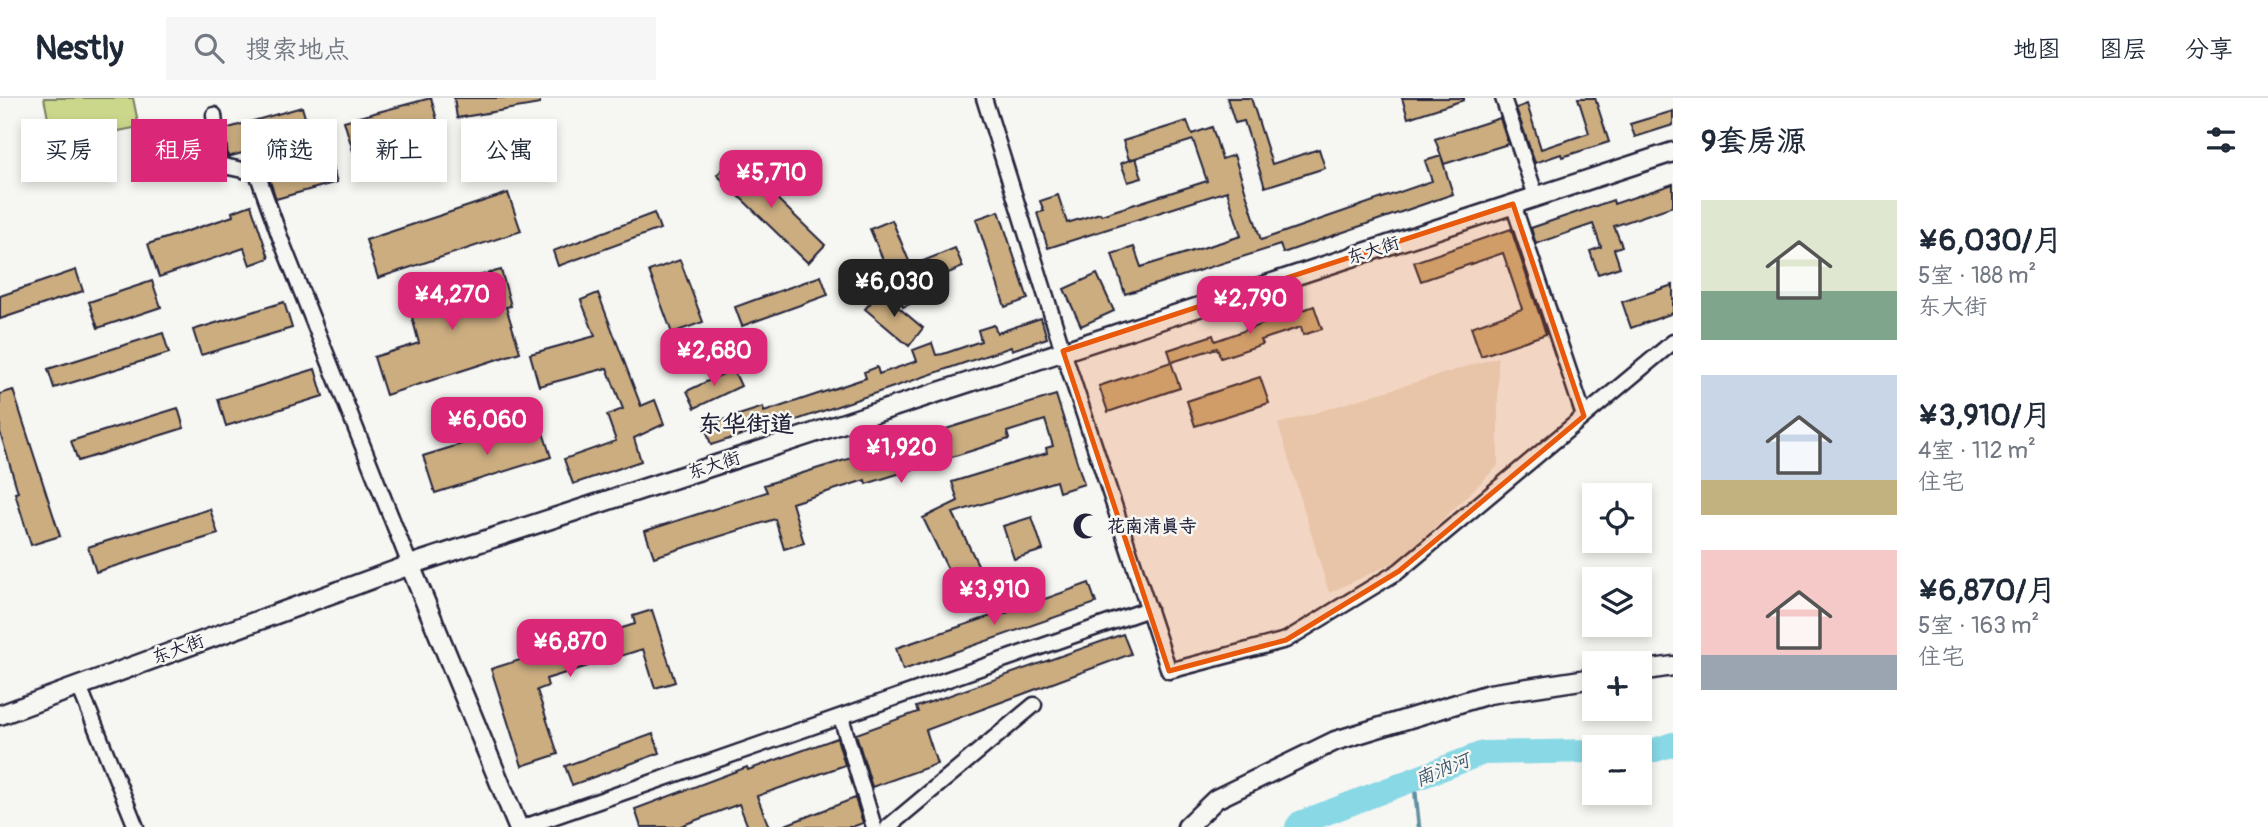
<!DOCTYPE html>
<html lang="zh">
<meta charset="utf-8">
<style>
:root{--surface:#fff;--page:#f6f6f7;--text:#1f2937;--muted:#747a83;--line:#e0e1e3;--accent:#db2777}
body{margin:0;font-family:Pangolin,"LXGW WenKai TC",sans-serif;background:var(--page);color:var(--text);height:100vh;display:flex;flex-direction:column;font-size:26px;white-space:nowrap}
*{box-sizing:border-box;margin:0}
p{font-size:23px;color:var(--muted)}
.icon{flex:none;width:38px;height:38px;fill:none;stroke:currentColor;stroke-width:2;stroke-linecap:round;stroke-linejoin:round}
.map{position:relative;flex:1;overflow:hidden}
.side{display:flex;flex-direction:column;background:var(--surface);width:595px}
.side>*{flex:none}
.hud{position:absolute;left:21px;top:21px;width:665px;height:63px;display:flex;gap:14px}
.buttons{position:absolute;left:1582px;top:385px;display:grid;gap:14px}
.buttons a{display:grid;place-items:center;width:70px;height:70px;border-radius:0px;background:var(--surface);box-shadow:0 4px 10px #0003;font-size:35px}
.price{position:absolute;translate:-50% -60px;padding:0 16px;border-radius:14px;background:var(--accent);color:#fff;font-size:23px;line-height:46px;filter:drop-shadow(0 2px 4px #0008)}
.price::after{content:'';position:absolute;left:50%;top:42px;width:21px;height:16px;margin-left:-10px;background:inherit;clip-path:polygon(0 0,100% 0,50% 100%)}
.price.active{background:#222;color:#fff}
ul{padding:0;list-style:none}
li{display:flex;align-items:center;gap:21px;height:175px;padding:0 28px}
li span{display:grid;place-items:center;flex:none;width:196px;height:140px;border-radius:0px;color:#555}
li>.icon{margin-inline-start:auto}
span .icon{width:84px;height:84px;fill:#fffc;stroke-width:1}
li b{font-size:30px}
h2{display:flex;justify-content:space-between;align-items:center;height:84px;padding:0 28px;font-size:30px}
.tag{padding:0 24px;border-radius:0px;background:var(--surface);box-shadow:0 4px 10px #0003;font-size:24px;line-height:63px}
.tag.active{background:var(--accent);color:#fff}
header{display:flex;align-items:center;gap:42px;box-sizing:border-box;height:98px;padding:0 35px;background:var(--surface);border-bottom:2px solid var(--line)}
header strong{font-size:33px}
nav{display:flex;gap:38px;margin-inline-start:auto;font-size:24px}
.search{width:490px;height:63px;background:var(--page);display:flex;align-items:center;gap:18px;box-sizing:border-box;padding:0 24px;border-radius:0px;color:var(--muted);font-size:26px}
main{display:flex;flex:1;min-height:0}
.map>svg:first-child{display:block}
.built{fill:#e9e0d0}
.green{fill:#cbd88b;stroke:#767d63;stroke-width:2}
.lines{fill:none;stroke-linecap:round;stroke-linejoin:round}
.stream{stroke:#608fa2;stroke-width:4.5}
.river{stroke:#89d8e6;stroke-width:24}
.building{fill:#cbad80;stroke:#22223b;stroke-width:2}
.minor-casing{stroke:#22223b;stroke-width:19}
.tertiary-casing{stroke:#22223b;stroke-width:23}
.minor{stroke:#f6f6f2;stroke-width:14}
.tertiary{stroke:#f6f6f2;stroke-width:18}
.marked{fill:#e8590c;fill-opacity:0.2;stroke:#e8590c;stroke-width:5;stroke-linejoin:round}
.labels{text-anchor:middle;stroke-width:5;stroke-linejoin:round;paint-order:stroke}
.street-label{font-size:18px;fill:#22223b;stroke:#f6f6f2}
.poi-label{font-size:18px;font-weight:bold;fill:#22223b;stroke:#f6f6f2;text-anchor:start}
.water-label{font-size:19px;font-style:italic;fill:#41596e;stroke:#f6f6f2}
.district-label{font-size:24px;font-weight:bold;fill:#22223b;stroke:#f6f6f2}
</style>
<header>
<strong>Nestly</strong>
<div class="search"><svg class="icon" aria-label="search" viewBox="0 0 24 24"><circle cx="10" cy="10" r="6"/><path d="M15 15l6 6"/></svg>搜索地点</div>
<nav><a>地图</a><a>图层</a><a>分享</a></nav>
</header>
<main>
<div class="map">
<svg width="1673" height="729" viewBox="0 0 1673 729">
<rect width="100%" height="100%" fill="#f6f6f2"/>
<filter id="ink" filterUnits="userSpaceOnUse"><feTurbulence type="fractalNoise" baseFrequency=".0143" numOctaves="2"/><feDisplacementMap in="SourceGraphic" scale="14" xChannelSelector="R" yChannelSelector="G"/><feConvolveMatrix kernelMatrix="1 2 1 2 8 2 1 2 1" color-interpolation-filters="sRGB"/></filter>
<g filter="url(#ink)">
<!-- built -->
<path class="built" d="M1498,259V368L1403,460L1329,495L1278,326Z"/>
<!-- green -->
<path class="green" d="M44,0H133L139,29L53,46Z"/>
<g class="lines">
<!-- stream -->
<path class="stream" d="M1414,682L1419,729"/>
<!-- river -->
<path class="river" d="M1640,652H1655L1673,646
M1297,729L1300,725L1483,655L1594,653"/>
</g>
<!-- building -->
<path class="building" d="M431,0L439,29L353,53L344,23Z
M454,0H540V6L457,20Z
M1227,0H1251L1272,66L1319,51L1325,70L1265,89L1244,23L1235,25Z
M1402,0H1464V2L1408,20Z
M1578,0H1595L1609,44L1562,59L1561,56L1535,65L1516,10L1527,6L1541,51L1589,35Z
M302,9L310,36L228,59L225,31Z
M1673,13V27L1635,39L1630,26Z
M1500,20L1508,46L1444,66L1435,41Z
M1187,23L1192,36L1212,29L1222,61L1234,57L1261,142L1432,83L1425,63L1441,58L1453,96L1283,155L1280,147L1125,196L1112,156L1134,149L1141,169L1241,138L1227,93L1048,150L1037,115L1044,113L1040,103L1058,97L1067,125L1100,115L1101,117L1207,83L1193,42L1129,62L1123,43Z
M734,59L825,147L808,165L717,77Z
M330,60L337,84L276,101L268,77Z
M1136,60L1142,80L1128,84L1121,65Z
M1673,86V108L1614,128L1622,148L1614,151L1620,169L1598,176L1590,153L1601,149L1593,126L1536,146L1531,130L1613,102L1614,106Z
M508,95L521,133L378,180L366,142Z
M251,107L269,160L250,167L244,150L159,179L148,146L233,118L232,114Z
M999,113L1028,201L1005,209L976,121Z
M654,115L660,131L558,168L553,153Z
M892,122L911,168L955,150L963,169L936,180L939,188L915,198L917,203L903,209L870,131Z
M1511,131L1546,236L1481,258L1471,229L1522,211L1503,155L1421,183L1414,164Z
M680,162L703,224L672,235L649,173Z
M76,172L83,193L0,221V198Z
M501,172L511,208L506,209L520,254L386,297L374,259L419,245L406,197Z
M1097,176L1114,213L1081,228L1064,191Z
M821,178L828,197L742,228L735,209Z
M152,183L161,209L98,230L89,204Z
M1673,187V215L1631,230L1622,204Z
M880,194L923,230L909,248L865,211Z
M598,195L641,308L655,302L664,326L634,340L641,363L573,386L564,361L616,343L607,317L623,311L607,270L539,288L530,256L595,238L581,202Z
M284,204L292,230L201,257L193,232Z
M1314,208L1322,231L1303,237L1301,229L1261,242L1263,246L1221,260L1217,250L1172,264L1168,252L1213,237L1215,243Z
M1041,220L1047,240L1012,252L1011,249L779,328L778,325L711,347L705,328L763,309L764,314L866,280L864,274L877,269L879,276L917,263L913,252L932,245L936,257L943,256L981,243L978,232L994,227L997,235Z
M163,235L169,255L54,290L48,271Z
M1171,264L1180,290L1108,314L1099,288Z
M315,271L323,298L226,328L218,301Z
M733,271L741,288L695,310L687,293Z
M1260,279L1269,305L1195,328L1187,303Z
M13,292L60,438L31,447L15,395L18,394L0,334V296Z
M1056,297L1084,386L1059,394L1056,383L953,415L983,477L957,490L923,420L958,403L952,384L1047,355L1046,350L1053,348L1045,322L1007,334L1009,341L866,386L865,382L792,405L804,445L784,451L775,421L654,459L645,433L767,394L764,387Z
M178,310L184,330L78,363L71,343Z
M539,322L551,359L435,395L423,358Z
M210,411L218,436L96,474L88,449Z
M1032,419L1043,452L1014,461L1003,428Z
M1089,485L1096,505L903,572L896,550L994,517L995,519Z
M652,512L675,584L655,590L643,551L546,581L548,588L537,592L558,656L522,668L491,571L635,526L633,518Z
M1123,536L1131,556L926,632L937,666L872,689L856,636L918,614L916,609Z
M653,636L660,655L572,687L565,668Z
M837,640L845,667L757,698L769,729H748L739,706L678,729H641L635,711L747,669L748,672Z
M855,700L863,725L852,729H780Z"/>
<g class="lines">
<!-- minor casing -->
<g class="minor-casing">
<path id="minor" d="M984,0L1063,253L1169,573L1286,542L1399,473L1673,244
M1503,0L1536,98
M214,17L219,67L257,75L281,142L410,467
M1513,106L1584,318
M79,588L136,729
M841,619L874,729
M524,729L1149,511
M888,729L1034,607"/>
</g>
<!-- tertiary casing -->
<g class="tertiary-casing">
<path id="tertiary" d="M410,467L518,729
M1640,573L1673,568
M0,617L410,467L1673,54
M1187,729L1216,701L1335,643L1489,596L1594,580"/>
</g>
<!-- minor -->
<use href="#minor" class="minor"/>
<!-- tertiary -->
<use href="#tertiary" class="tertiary"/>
</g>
</g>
<!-- marked area -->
<path class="marked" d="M1513,106L1584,318L1399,473L1286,542L1169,573L1063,253Z"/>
<!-- icons -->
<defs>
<g id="mosque-bare" transform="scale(2.1)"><path d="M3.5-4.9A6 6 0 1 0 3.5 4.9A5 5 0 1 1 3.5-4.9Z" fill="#22223b" stroke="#f6f6f2" stroke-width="2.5" paint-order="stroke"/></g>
</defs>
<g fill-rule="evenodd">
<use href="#mosque-bare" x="1086" y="428"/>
</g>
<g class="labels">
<!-- street labels -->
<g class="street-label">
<text transform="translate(1373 152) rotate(-18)" y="6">东大街</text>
<text transform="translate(714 367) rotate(-18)" y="6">东大街</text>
<text transform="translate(178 551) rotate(-20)" y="6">东大街</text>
</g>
<!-- poi labels -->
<g class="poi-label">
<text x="1107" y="434">花南清真寺</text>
</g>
<!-- water labels -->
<g class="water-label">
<text transform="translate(1442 671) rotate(-22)" y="7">南汭河</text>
</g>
<!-- district labels -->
<g class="district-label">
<text x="746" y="334">东华街道</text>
</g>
</g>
</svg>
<div class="buttons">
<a><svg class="icon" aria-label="locate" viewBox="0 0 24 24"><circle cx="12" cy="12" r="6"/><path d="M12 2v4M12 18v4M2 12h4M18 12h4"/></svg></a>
<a><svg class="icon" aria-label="layers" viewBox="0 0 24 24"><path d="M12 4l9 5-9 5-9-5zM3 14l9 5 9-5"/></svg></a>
<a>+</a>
<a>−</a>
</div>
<b class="price" style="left:771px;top:112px">¥5,710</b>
<b class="price active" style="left:894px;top:221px">¥6,030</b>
<b class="price" style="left:452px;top:234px">¥4,270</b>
<b class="price" style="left:1250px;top:238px">¥2,790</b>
<b class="price" style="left:714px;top:290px">¥2,680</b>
<b class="price" style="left:487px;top:359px">¥6,060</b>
<b class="price" style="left:901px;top:387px">¥1,920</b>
<b class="price" style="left:994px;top:529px">¥3,910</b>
<b class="price" style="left:570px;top:581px">¥6,870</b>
<div class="hud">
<a class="tag">买房</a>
<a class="tag active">租房</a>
<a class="tag">筛选</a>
<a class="tag">新上</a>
<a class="tag">公寓</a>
</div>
</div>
<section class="side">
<h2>9套房源<svg class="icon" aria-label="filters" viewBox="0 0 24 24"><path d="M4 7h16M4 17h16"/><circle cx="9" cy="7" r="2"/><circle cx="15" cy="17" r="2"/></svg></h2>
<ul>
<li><span style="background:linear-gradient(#dfe7d0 65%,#7fa58c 0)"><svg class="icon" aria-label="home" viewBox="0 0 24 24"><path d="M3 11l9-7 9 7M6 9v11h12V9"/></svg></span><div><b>¥6,030/月</b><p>5室 · 188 m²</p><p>东大街</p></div></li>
<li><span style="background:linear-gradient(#c9d6e8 75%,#c2b280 0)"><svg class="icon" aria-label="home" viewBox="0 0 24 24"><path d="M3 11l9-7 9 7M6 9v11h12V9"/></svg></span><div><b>¥3,910/月</b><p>4室 · 112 m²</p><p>住宅</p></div></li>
<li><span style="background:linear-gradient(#f6c9c9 75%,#9aa5b1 0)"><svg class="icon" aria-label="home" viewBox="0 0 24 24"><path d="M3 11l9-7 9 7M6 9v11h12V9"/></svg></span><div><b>¥6,870/月</b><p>5室 · 163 m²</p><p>住宅</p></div></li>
</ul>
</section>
</main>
